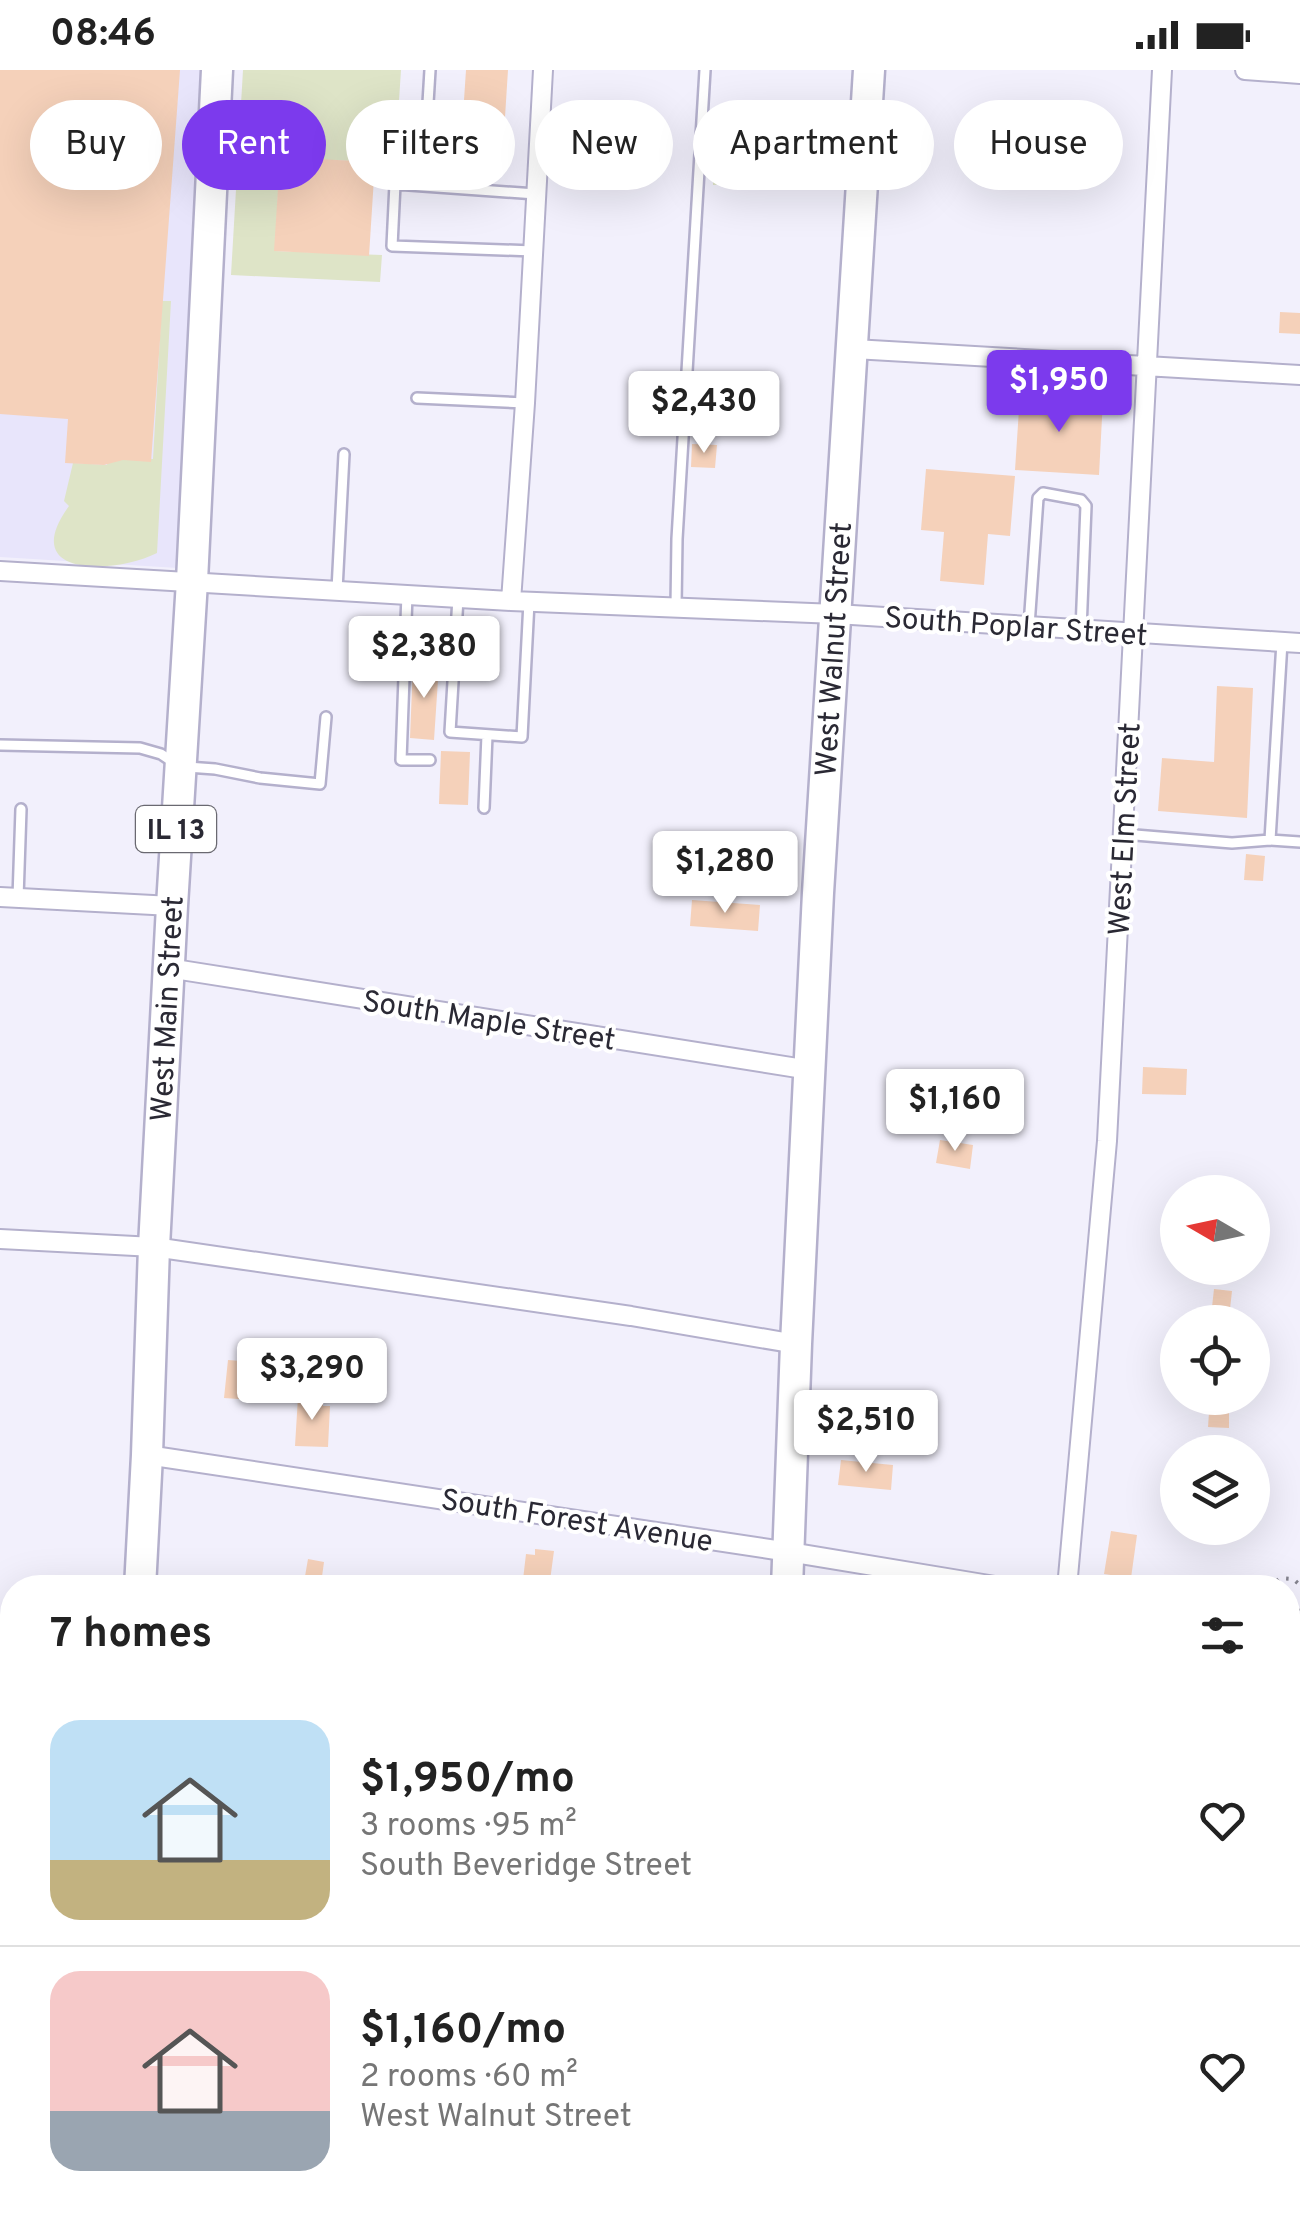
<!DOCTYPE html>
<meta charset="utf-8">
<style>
:root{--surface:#fff;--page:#f6f6f6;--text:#222;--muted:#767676;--line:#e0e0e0;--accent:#7c3aed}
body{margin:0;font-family:Overpass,sans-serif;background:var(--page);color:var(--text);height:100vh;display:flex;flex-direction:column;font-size:38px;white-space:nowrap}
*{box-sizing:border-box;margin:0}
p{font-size:32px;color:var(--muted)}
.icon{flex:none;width:55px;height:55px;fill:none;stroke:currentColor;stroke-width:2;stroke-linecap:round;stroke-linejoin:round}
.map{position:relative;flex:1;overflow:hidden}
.details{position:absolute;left:0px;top:1505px;width:1300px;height:640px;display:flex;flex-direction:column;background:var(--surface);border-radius:40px 40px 0 0;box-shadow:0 10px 40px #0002}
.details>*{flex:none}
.banner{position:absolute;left:30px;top:30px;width:1240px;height:90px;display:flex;gap:20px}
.needle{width:65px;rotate:279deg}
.fabs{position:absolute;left:1160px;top:1105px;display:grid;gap:20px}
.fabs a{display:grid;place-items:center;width:110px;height:110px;border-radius:50%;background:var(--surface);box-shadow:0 10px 40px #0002;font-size:50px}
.price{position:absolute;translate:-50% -85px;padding:0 22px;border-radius:10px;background:#fff;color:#222;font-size:32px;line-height:65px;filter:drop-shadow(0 2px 5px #0008)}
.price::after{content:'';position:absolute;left:50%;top:60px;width:30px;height:22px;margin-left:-15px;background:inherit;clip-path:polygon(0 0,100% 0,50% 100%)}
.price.active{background:var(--accent);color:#fff}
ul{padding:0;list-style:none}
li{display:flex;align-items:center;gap:30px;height:250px;padding:0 50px}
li+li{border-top:2px solid var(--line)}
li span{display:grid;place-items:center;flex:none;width:280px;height:200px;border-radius:30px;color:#555}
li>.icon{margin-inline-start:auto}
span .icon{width:120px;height:120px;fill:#fffc;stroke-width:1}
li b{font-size:42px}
h2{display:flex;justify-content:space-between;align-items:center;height:120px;padding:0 50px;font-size:42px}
.chip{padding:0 35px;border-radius:45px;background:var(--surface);box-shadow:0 10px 40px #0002;font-size:35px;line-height:90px}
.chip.active{background:var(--accent);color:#fff}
.status{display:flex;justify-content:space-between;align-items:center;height:70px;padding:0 50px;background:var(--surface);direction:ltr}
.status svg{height:28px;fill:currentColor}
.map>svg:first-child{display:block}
.built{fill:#e8e5fb}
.green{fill:#dee4c7}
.building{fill:#f5d1ba}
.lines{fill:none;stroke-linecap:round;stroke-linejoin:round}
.lane-casing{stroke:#b4b0cc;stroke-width:14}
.street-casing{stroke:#b4b0cc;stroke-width:22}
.secondary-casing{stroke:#b4b0cc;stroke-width:28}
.highway-casing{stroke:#b4b0cc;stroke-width:35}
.path{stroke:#84838e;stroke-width:4;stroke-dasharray:2.5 8;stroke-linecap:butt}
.lane{stroke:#fff;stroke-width:9}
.street{stroke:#fff;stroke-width:18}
.secondary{stroke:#fff;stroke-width:22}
.highway{stroke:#fff;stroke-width:30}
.labels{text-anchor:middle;stroke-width:8;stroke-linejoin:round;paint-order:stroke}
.shield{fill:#fff;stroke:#6a6971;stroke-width:2.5}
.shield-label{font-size:28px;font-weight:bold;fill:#2a2934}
.street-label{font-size:30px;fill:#2a2934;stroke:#fff}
</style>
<div class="status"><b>08:46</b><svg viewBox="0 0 49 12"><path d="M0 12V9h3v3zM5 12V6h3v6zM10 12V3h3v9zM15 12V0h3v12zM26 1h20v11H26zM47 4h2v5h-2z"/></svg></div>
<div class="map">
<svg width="1300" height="2145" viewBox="0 0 1300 2145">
<rect width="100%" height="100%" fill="#f2f0fc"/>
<!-- built -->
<path class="built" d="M0,0H205L178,498L0,487Z"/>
<!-- green -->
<path class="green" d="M243,0H401L394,107H374V92L280,88L275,181L382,185L380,212L231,205Z
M711,42L777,44L830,49L827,94L817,92L818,64L775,62L773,90L768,111L713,115Z
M162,231H171L157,483C116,504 16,509 69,436L64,431L73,393L107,395L109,386L153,389Z"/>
<!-- building -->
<path class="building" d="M0,0H180L151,392L123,390L104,395L65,393L68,349L0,344Z
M466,0H508L505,47L463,45Z
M774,62L818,64L817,92L773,90Z
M280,87L375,92L369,186L274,181Z
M1280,242L1300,243V264L1279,263Z
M1020,324L1103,329L1099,405L1015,400Z
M692,374L717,375L715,398L691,397Z
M926,399L1015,406L1010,466L988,464L984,515L940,511L944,462L921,460Z
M413,593L439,595L434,670L410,668Z
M1217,616L1253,618L1247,748L1158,741L1162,688L1214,692Z
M441,681L470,682L468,735L439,734Z
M1246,784L1265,786L1263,811L1244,810Z
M692,830L760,835L758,861L690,856Z
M1143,997L1187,999L1186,1025L1142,1024Z
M940,1070L973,1075L970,1099L936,1093Z
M1214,1219L1232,1221L1230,1239L1212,1237Z
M228,1290L271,1293L268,1331L224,1328Z
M298,1327L323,1329V1336H330L328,1377L295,1376Z
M1210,1328H1229V1358L1208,1357Z
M841,1390L893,1395L891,1420L838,1415Z
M1111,1461L1137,1465L1131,1508L1104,1504Z
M535,1479L554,1481L549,1518H522L526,1484L535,1485Z
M308,1489L324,1492L321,1514L304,1512Z"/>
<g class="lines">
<!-- lane casing -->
<g class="lane-casing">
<path id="lane" d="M423,116L430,0
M533,181L392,176L395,114L536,124
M417,328L525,333
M337,520L344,384
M407,524L401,690H430
M458,528L450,662L522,667L529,532
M676,536L677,469L705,0
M1029,556L1038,428L1043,423L1081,430L1086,436L1081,560
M0,675L140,678L161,684L173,692
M187,697L215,699L260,708L320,714L326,647
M484,738L487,665
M1123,764L1232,773L1270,770L1300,772
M1270,770L1282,572
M18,828L21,739
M284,2145L286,2132
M383,2145L385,2132
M1185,2145L1187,2132"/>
</g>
<!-- street casing -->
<g class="street-casing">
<path id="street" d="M1245,0L1300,4
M854,279L1300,305
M0,501L511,531L836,544L1300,573
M511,531L525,333L543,0
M0,827L172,836
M168,898L810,1000
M0,1169L154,1177L631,1246L796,1274
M147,1385L789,1482L1007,1518
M1067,1518L1107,1071L1162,0
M1288,1569L1300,1571
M1288,1901L1300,1902"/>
</g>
<!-- secondary casing -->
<g class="secondary-casing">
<path id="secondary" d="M0,1998L12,2000
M762,2132L837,2145"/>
</g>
<!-- highway casing -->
<g class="highway-casing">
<g id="highway">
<path id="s1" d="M140,1518L147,1385L154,1177L172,836L192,511L217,0"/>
<path id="s2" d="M787,1518L796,1274L818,823L869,0"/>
<path d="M98,2145L99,2132"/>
<path d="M751,2145L753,2132"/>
</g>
</g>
<!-- path -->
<path class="path" d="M818,76H838
M763,80L774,76
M757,93L759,84L763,80H773
M750,94L839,95
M1269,1518L1280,1508L1293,1509L1300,1515
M1288,1545L1300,1538"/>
<!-- lane -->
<use href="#lane" class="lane"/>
<!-- street -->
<use href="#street" class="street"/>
<!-- secondary -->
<use href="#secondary" class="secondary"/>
<!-- highway -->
<use href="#highway" class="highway"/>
</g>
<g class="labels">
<!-- shield labels -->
<rect class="shield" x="136" y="736" width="80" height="46" rx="8"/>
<g class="shield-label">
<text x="176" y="769">IL 13</text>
</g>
<!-- street labels -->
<g class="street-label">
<text transform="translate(1016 556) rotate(4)" y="10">South Poplar Street</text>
<text dy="10" stroke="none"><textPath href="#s2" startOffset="940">West Walnut Street</textPath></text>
<text transform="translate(1124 759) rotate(-87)" y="10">West Elm Street</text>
<text dy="10" stroke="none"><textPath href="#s1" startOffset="580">West Main Street</textPath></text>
<text transform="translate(489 950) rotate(9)" y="10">South Maple Street</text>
<text transform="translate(577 1450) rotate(9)" y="10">South Forest Avenue</text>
</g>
</g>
</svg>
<div class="fabs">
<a><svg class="needle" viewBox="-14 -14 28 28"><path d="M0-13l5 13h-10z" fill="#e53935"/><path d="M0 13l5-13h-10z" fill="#767676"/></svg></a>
<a><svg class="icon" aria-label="locate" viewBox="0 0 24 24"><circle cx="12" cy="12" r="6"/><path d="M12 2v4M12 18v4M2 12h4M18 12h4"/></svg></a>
<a><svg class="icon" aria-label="layers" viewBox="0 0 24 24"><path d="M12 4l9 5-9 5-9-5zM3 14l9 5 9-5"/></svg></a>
</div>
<b class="price active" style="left:1059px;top:365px">$1,950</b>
<b class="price" style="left:704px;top:386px">$2,430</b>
<b class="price" style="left:424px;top:631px">$2,380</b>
<b class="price" style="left:725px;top:846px">$1,280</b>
<b class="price" style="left:955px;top:1084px">$1,160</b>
<b class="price" style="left:312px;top:1353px">$3,290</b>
<b class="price" style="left:866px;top:1405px">$2,510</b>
<div class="banner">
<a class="chip">Buy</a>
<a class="chip active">Rent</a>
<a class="chip">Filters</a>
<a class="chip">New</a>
<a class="chip">Apartment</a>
<a class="chip">House</a>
</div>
<section class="details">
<h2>7 homes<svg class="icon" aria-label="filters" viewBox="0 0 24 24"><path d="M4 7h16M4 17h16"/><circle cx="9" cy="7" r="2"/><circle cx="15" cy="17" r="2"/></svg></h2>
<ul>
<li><span style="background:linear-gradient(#bfe0f5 70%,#c2b280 0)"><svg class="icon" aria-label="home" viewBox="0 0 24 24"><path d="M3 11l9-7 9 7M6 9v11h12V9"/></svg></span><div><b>$1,950/mo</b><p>3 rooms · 95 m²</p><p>South Beveridge Street</p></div><svg class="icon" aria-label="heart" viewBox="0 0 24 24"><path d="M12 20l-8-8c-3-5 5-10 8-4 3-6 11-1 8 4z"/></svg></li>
<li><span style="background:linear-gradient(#f6c9c9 70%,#9aa5b1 0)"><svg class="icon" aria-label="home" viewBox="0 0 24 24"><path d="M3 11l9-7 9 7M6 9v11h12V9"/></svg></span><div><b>$1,160/mo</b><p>2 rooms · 60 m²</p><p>West Walnut Street</p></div><svg class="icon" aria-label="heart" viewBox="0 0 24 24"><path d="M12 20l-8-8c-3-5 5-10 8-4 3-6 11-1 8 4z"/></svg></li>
</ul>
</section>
</div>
